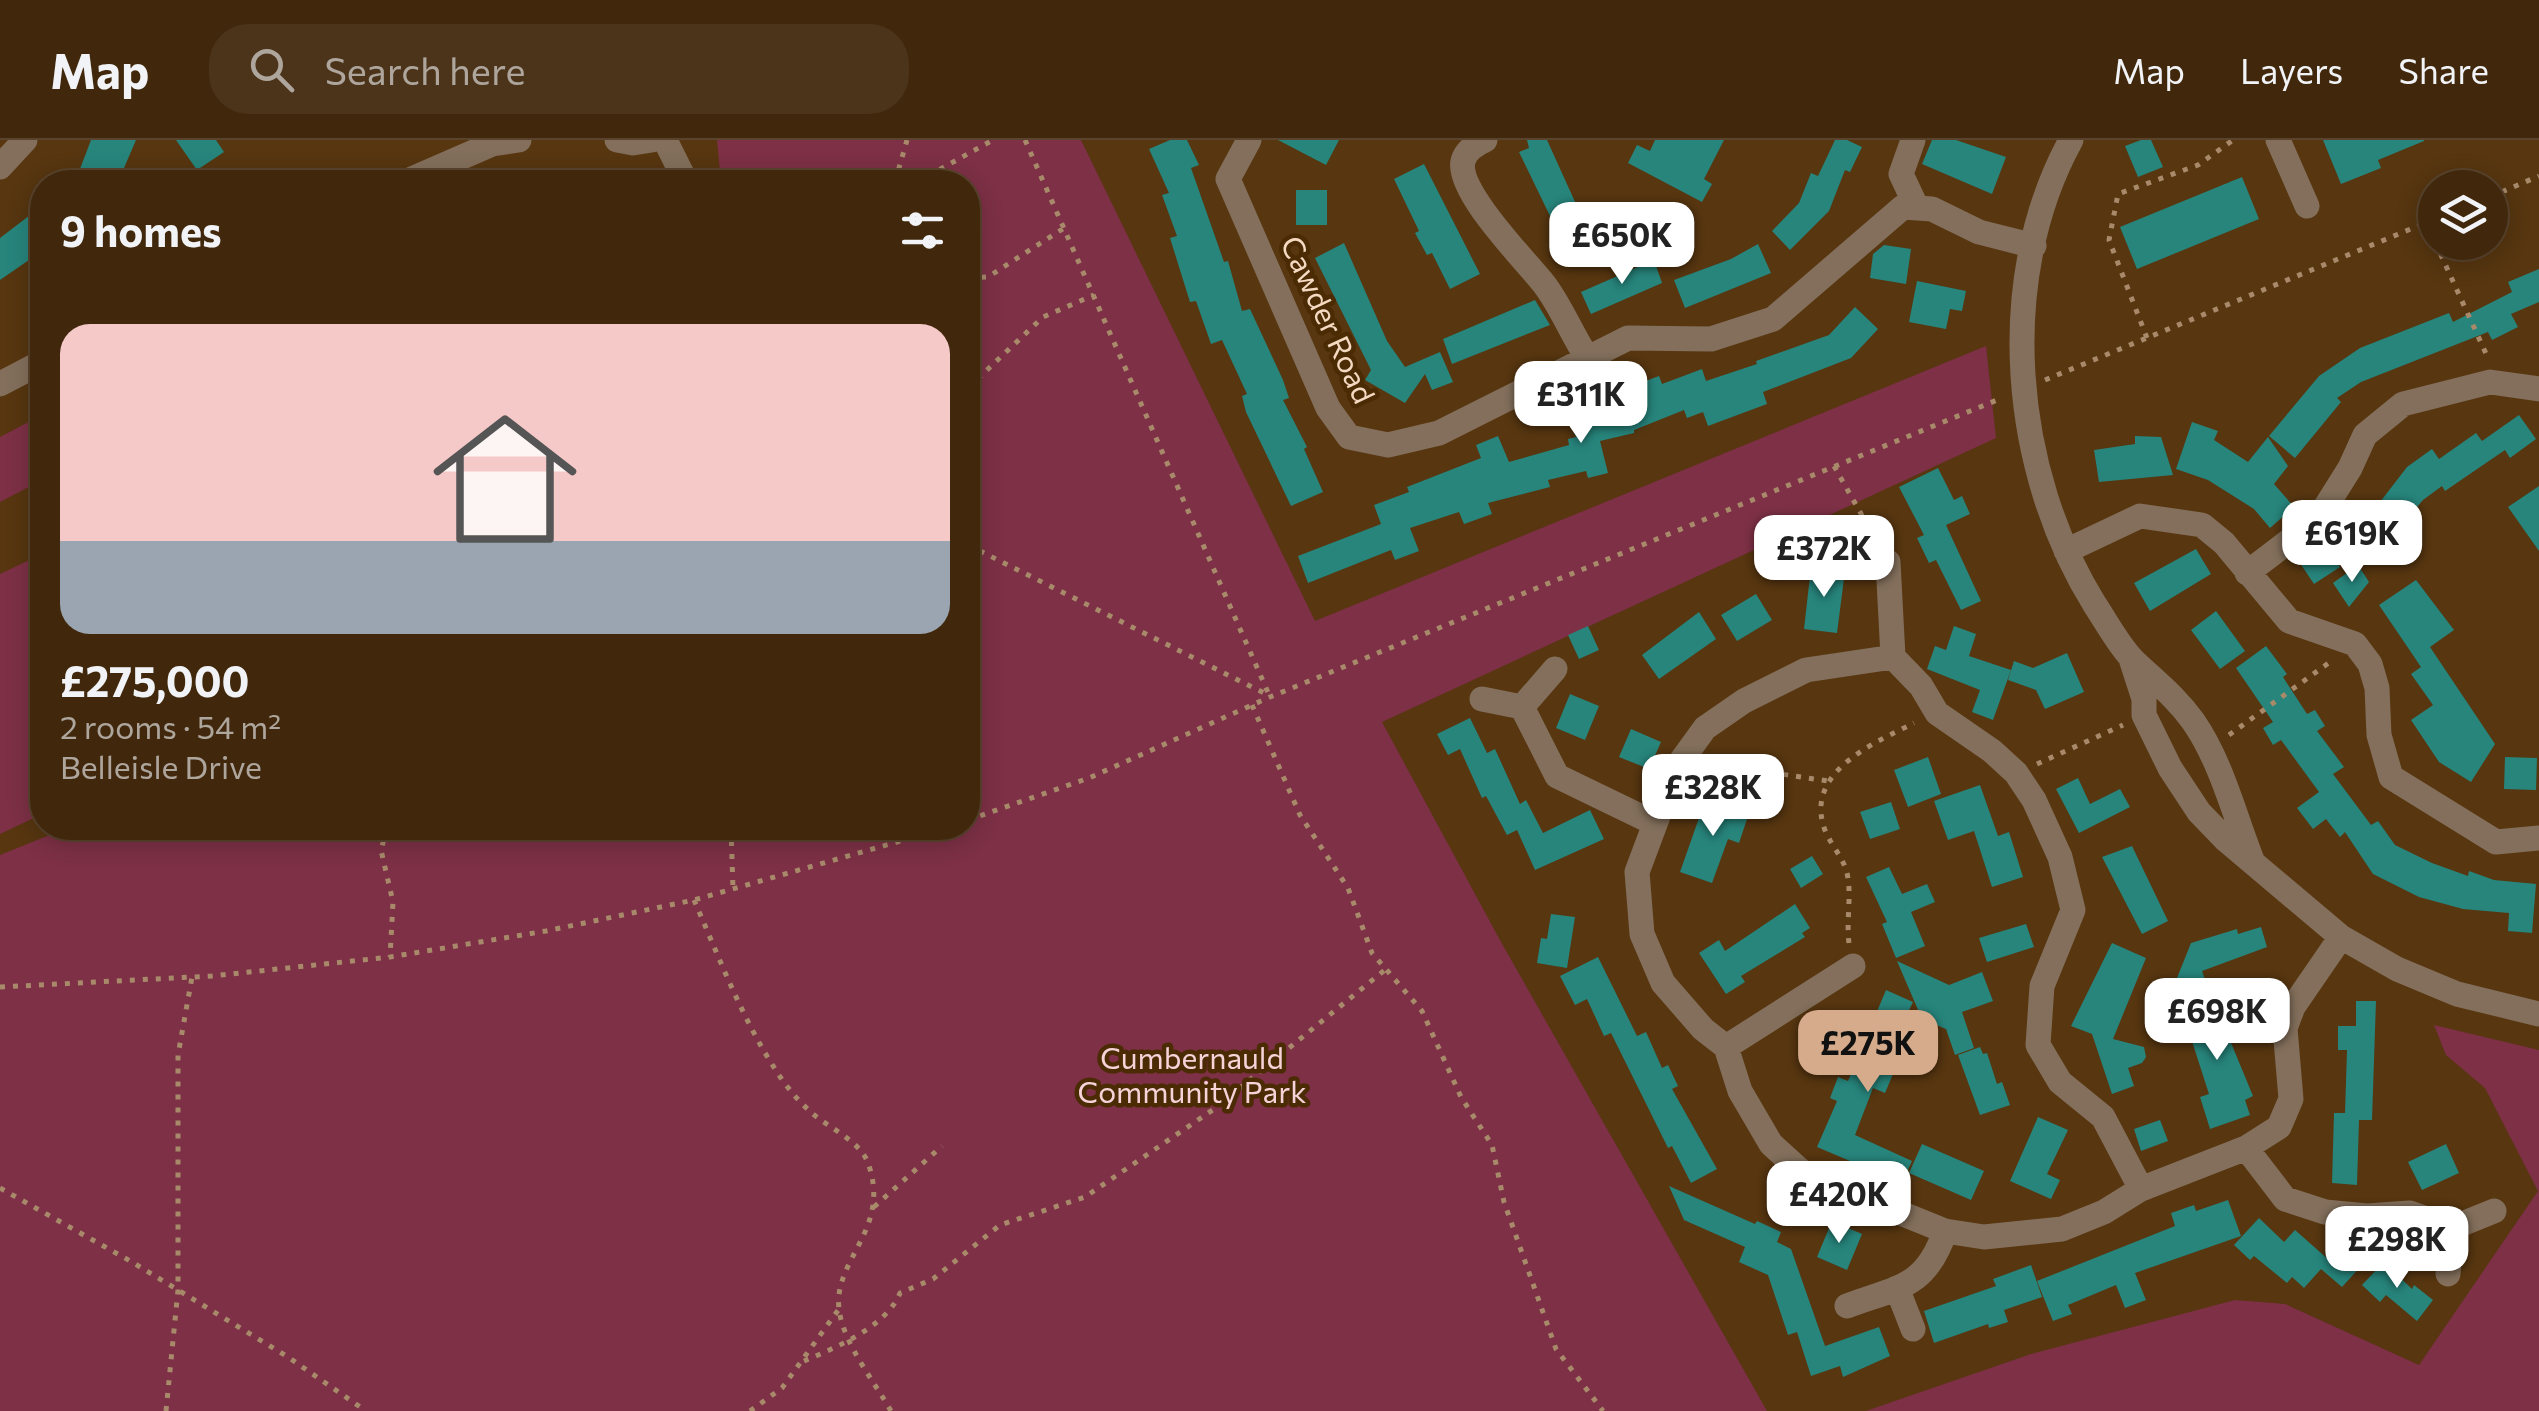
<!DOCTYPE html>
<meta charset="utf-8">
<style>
:root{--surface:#41280c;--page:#4c341a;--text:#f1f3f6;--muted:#aea69d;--line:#5a442d;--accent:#d6ab8b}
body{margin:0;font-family:Commissioner,sans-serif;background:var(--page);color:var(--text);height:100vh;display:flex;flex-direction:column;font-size:38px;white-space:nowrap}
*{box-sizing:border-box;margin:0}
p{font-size:32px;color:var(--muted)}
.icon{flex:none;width:55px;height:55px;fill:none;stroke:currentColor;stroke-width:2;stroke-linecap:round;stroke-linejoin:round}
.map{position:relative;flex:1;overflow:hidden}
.panel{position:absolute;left:30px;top:30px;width:950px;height:670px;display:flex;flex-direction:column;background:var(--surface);border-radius:40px;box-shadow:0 5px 25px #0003,0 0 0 2px var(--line)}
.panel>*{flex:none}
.tools{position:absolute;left:2418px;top:30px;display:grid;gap:20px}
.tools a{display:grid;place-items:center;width:90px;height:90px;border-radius:50%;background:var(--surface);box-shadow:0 5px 25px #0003,0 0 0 2px var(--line);font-size:50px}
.price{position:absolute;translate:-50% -85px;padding:0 22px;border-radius:20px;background:#fff;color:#222;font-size:32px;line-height:65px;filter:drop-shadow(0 2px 5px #0008)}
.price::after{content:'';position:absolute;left:50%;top:60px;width:30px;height:22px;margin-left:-15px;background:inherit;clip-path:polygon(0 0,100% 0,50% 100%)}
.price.current{background:var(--accent);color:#111}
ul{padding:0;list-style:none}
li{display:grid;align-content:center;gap:20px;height:530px;padding:0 30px}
li span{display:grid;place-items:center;height:310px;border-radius:30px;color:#555}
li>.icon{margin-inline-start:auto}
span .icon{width:180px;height:180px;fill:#fffc;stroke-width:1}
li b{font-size:42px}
h2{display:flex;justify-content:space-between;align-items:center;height:120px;padding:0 30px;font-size:42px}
header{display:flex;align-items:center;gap:60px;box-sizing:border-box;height:140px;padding:0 50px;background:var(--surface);border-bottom:2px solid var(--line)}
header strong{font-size:48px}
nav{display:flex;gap:55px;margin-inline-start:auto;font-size:35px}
.search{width:700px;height:90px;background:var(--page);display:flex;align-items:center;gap:25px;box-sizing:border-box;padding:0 35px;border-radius:40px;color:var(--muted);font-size:38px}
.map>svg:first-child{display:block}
.green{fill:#7d3046}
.building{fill:#27857c}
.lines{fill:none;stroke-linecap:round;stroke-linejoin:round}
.path{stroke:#a88a6b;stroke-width:5;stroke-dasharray:5 8;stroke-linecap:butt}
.minor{stroke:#836f5b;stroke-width:25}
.labels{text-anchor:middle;stroke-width:9;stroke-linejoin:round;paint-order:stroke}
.street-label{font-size:30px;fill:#f4dac2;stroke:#4b2b03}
.park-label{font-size:30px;fill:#f5d3d9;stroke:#4b2b03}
</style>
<header>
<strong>Map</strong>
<div class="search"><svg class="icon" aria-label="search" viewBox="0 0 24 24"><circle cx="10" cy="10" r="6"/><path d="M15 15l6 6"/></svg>Search here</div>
<nav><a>Map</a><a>Layers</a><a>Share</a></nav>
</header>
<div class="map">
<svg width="2539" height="1271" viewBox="0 0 2539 1271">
<rect width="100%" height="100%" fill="#573610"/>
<!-- green -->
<path class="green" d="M717,0H1081L1315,481L1986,206L1996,298L1382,582L1501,802L1767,1271H0V715L67,688H968V42H721Z
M42,275V340L0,362V297Z
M42,414V674L0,694V434Z
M2434,885L2539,910V1271H1866L2031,1214L2235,1160L2285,1164L2419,1225L2538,1051L2485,948L2446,915Z"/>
<!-- building -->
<path class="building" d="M91,0H136L118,42H75Z
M176,0H216L224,12L197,30Z
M1170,0H1187L1199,25L1191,28L1224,122L1228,121L1242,171L1250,169L1283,240L1289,258L1283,260L1307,307L1304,309L1323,352L1291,366L1246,272L1242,256L1247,254L1222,200L1211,204L1196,161L1190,162L1170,98L1177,96L1162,55L1169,53L1149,9Z
M1278,0H1339L1326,25Z
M1527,0H1547L1576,64L1550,76L1519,12L1529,8Z
M1655,0H1724L1704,39L1712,44L1702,62L1628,23L1637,5L1650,11Z
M1835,0H1847L1862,7L1850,32L1845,30L1829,71L1790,110L1772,91L1799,63L1811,33L1818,36Z
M1932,0H1956L2006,17L1992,54L1922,24Z
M2141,0H2151L2163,27L2138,37L2125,6Z
M2323,0H2424V1L2378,20L2381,28L2341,44Z
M1424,24L1480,134L1450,149L1432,113L1427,115L1415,93L1419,91L1394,39Z
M2242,37L2259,79L2137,129L2120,87Z
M1296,50H1327V85H1296Z
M42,66V111L0,140V98Z
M1601,72L1609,93L1581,104L1573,82Z
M1344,103L1387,201L1405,227L1440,212L1453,242L1432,250L1425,234L1405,263L1365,240L1371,230L1315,118Z
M1758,104L1771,133L1685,168L1674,140L1731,119Z
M1884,105L1911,109L1906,144L1870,138L1873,114Z
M1654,120L1662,143L1591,174L1581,152Z
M2539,129V162L2511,174L2518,187L2492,200L2488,192L2361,242L2337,258L2341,262L2295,318L2269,296L2319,236L2360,208L2449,173L2453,182L2512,152L2508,142Z
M1917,141L1966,151L1962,171L1950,169L1946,189L1909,182Z
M1535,160L1550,185L1452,224L1443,199Z
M1855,167L1878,189L1851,218L1763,252L1767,264L1708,286L1703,272L1687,278L1684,270L1634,290V293L1600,301L1608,333L1588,338L1586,331L1548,340L1550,347L1488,363L1492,374L1464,384L1459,372L1410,388L1419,411L1395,420L1391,410L1308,443L1298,416L1381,384L1374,365L1409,352L1407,347L1481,318L1476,305L1498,296L1509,322L1569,305L1568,299L1576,297L1565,268L1637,251L1635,245L1659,236L1662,244L1702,229L1706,241L1757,224L1756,221L1829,195Z
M2519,275L2536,299L2510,318L2505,310L2445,351L2442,346L2423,360L2406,380L2414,387L2399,406L2367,379L2407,327L2432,309L2439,319L2476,293L2482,301Z
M2192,282L2218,291L2214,300L2248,322L2268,297L2288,326L2274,344L2294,367L2270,388L2254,369L2208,340L2176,329Z
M2135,296L2161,297L2173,335L2099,342L2094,310L2135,304Z
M1938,328L1954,360L1962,356L1970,374L1946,385L1981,461L1961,470L1936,420L1929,423L1917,398L1924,395L1899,347Z
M2539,346V411L2508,367Z
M2323,402L2340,427L2314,444L2298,420Z
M2196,409L2211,434L2150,471L2134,443Z
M2358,425L2369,442L2349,467L2333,443Z
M1811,427L1845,431L1837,493L1804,489Z
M2416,440L2454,490L2430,507L2495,604L2471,642L2439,622L2411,580L2433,565L2411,534L2421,527L2379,465Z
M1756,454L1772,480L1737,501L1721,475Z
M2216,471L2245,511L2220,529L2191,490Z
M1699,472L1716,499L1659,539L1642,515Z
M1588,486L1599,510L1579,519L1568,495Z
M1954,486L1976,494L1969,516L2011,530L1993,580L1972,572L1980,550L1927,529L1935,506L1946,510Z
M2266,506L2287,534L2283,537L2307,574L2315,570L2325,586L2317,591L2344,627L2333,634L2371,685L2378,681L2395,705L2432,723L2468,736L2469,731L2494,740L2536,744L2532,793L2508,791L2509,773L2463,769L2419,757L2373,734L2345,692L2340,697L2326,679L2313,689L2297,668L2319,652L2281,600L2273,605L2263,588L2273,582L2236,528Z
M2067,513L2084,552L2045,569L2036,550L2008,540L2014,521L2033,528Z
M1570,554L1599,566L1585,600L1556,588Z
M1470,578L1487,613L1495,609L1520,664L1526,660L1543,693L1590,670L1604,699L1535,730L1517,690L1507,695L1486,656L1482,658L1460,609L1448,615L1437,594Z
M1631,589L1661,602L1649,629L1619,617Z
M1928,617L1941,654L1908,667L1894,630Z
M2505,617L2537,618L2536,650L2504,649Z
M2078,638L2090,664L2120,649L2130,667L2079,693L2056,649Z
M1980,645L1998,696L2009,692L2023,737L1992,747L1974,691L1948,700L1934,661Z
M1706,658L1749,673L1739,703L1728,699L1712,743L1680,732Z
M1891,662L1900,689L1870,699L1860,672Z
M2132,706L2168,781L2142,794L2102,717Z
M1812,716L1823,734L1801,748L1790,729Z
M1889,727L1902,754L1927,744L1935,762L1911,772L1925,806L1896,818L1882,784L1887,782L1866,737Z
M1795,764L1810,788L1802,793L1805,797L1741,836L1745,842L1726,854L1699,813L1719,800L1725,811Z
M1551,774L1575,777L1567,828L1537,823L1541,798L1547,799Z
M2026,784L2034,807L1987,822L1979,798Z
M2261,787L2267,807L2202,831L2208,848L2177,838L2191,803L2237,789L2238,794Z
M2112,803L2146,818L2113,899L2144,907L2146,917L2142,923L2128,928L2134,946L2112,954L2092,894L2071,886Z
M1598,817L1637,896L1646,892L1662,928L1668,925L1678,946L1672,949L1717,1029L1691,1043L1672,1006L1668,1008L1611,893L1604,896L1587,859L1575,865L1560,836Z
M1897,821L1949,845L1982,832L1993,861L1962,872L1974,908L1955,915L1946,889L1922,879Z
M1886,850L1913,862L1881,929L1893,934L1885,953L1873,948L1855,995L1912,1021L1902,1043L1817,1007L1837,961L1830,958L1838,937L1848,941Z
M2210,852L2253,956L2245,960L2250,975L2210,989L2200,957L2209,954L2180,864Z
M2356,861H2376L2372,980H2359L2357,1045L2332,1043L2334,973H2345L2347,910H2338V886H2356Z
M1980,907L1983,914L1987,913L1997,944L2002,942L2010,965L1980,975L1958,915Z
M2038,977L2068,990L2047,1034L2060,1040L2051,1059L2010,1041Z
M2160,980L2168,1001L2141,1011L2134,989Z
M1922,1004L1984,1031L1971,1060L1909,1033Z
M2446,1004L2459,1033L2422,1050L2408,1022Z
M1669,1046L1755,1084L1757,1081L1781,1092L1777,1102L1791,1109L1825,1206L1879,1187L1890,1216L1843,1237L1840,1226L1811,1236L1797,1192L1788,1195L1768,1135L1739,1122L1745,1107L1684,1080Z
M2228,1060L2241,1096L2135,1133L2146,1160L2125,1168L2116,1145L2068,1165L2072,1174L2053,1181L2037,1141L2175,1086L2171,1073L2194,1065L2196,1071Z
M2259,1078L2284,1102L2295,1090L2329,1120L2342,1105L2363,1124L2342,1147L2321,1129L2304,1148L2292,1137L2287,1143L2254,1116L2250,1120L2234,1105Z
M1832,1081L1862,1094L1847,1130L1817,1117Z
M2384,1122L2412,1149L2414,1145L2433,1160L2417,1181L2386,1155L2380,1162L2362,1145Z
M2031,1125L2042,1157L2004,1170L2008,1182L1989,1188L1988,1184L1934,1203L1924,1171L1996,1146L1993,1139Z"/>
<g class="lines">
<!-- path -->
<path class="path" d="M1025,0L1270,557
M895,42L907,0
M917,42L993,0
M2490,57L2539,36
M2426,83L2435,102
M2435,102L2488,218
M968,138L988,137L1064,88
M2147,198L2109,100L2118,54L2198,25L2233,0
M2045,240L2435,79
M968,248L1043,177L1094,155
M1834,326L1877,402
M968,405L1268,555
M1252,565L1300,675L1348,748L1372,813L1422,871L1461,957L1492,1005L1504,1062L1556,1209L1603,1271
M2229,595L2330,522
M1706,623L1828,641
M2037,624L2123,585
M968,680L1089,638L1270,557L2002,258
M387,688L381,710L393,762L390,817
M731,688L733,749
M694,760C719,817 742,879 777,932C786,946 799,962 812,973C829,988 860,1001 868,1023C892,1089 833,1119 839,1169C843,1203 874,1241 891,1271
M1849,803C1846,781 1852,755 1847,733C1843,716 1827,701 1823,684C1808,630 1876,602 1914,583
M0,847L212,836L390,817L546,791L694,760L946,688
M0,1048L132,1122L288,1217L366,1271
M874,1067L942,1006
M804,1221C837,1207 886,1187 900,1153L933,1139L1000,1085L1085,1057L1214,969L1386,829
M166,1271L178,1150V915L192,837
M750,1271L782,1248L839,1169"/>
<!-- minor -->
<path class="minor" d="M617,0L633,3L652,0
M665,0L686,42
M1249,0L1228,39L1328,268L1349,297L1388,305L1439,293L1628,198L1711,199L1773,179L1903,67L1932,69L1979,92L2034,106
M1485,0C1476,4 1466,10 1463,21C1456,51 1526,121 1544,144C1561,166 1572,195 1588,219
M1913,0L1901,34L1917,68
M2071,0C1994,140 2012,332 2095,465C2107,483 2119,506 2134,521C2155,541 2176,557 2193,581C2221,621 2234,674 2252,720
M2278,0L2307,66
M0,27L25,0
M405,42L492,4L519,0
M0,244L42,222
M2066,411L2140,376L2202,385L2224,403L2289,481L2355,504L2370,524L2377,548L2379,595L2391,637L2496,702L2539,698
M1888,422L1893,517
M2247,433L2318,379L2350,328L2365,295L2403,264L2490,242L2539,249
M2131,519L2144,559V575L2170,628L2199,672L2226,700L2341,797L2397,829L2457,854L2539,874
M1482,559L1522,567L1557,636L1654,683
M1522,567L1555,529
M1726,907L1853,826
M2246,1008L2285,1059L2325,1072L2367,1076L2410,1073L2452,1088L2494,1071
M2141,1049L2103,977L2060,942L2038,905L2042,846L2073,770L2060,717L2034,660L2016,633L1992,611L1937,573L1921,546L1893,517L1806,530L1744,561L1705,588L1676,628L1637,732L1642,794L1663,843L1703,889L1726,907L1740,951L1771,1004L1804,1034L1945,1091L1984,1097L2062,1089L2104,1072L2141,1049L2246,1008L2279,987L2291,959L2285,888L2293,867L2341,797
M2448,1134L2452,1088
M1897,1148L1913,1189
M1847,1166C1898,1147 1926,1148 1945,1091"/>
</g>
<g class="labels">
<!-- street labels -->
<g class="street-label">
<text transform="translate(1327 180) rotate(65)" y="10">Cawder Road</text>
</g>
<!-- park labels -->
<g class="park-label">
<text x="1192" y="929">Cumbernauld<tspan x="1192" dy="34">Community Park</tspan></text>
</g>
</g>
</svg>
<div class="tools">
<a><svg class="icon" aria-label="layers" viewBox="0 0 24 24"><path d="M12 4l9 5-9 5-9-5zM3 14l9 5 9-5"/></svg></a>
</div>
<b class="price" style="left:1622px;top:147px">£650K</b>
<b class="price" style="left:1581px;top:306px">£311K</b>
<b class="price" style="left:2352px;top:445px">£619K</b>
<b class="price" style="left:1824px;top:460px">£372K</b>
<b class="price" style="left:1713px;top:699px">£328K</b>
<b class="price" style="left:2217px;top:923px">£698K</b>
<b class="price current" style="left:1868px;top:955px">£275K</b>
<b class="price" style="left:1839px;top:1106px">£420K</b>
<b class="price" style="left:2397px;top:1151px">£298K</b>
<section class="panel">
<h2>9 homes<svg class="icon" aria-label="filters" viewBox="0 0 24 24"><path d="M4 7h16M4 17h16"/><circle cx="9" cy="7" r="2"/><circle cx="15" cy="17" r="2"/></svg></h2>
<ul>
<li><span style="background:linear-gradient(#f6c9c9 70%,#9aa5b1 0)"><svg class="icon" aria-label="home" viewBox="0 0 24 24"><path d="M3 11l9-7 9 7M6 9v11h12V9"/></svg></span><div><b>£275,000</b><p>2 rooms · 54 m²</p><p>Belleisle Drive</p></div></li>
</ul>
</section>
</div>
